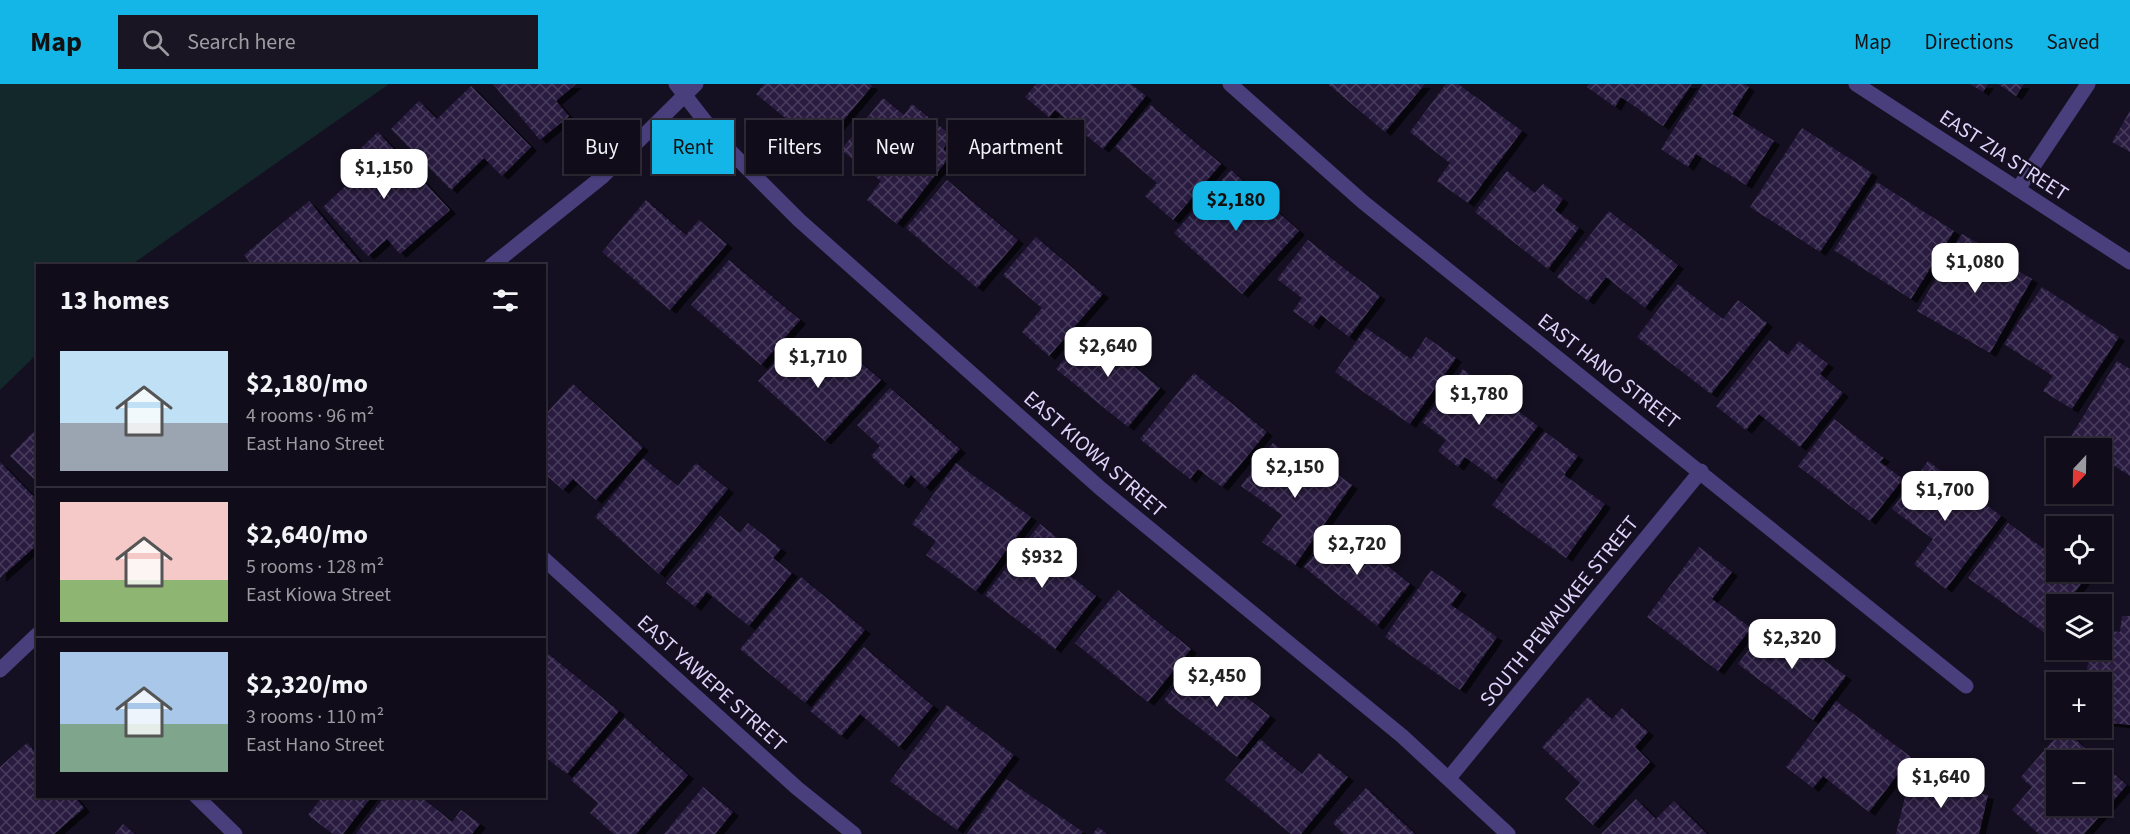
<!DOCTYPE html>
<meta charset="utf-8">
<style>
:root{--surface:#100c19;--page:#191522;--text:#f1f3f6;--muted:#9c9ba2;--line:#302c38;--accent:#14b5e7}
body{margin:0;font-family:"Source Sans 3",sans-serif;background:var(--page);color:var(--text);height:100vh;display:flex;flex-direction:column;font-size:22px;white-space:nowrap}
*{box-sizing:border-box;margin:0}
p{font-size:20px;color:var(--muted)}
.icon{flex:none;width:33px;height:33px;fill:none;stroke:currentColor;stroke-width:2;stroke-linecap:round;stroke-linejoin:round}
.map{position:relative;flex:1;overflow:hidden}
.side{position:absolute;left:36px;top:180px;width:510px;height:534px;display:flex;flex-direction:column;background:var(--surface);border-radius:0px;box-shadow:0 2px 4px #0004,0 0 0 2px var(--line)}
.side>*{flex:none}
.top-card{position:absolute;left:564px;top:36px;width:570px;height:54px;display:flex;gap:12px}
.needle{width:39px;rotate:202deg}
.fabs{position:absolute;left:2046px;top:354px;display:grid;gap:12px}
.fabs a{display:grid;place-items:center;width:66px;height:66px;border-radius:0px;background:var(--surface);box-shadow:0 2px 4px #0004,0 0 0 2px var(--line);font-size:30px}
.price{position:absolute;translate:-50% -51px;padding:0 14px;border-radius:12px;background:#fff;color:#222;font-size:20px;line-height:39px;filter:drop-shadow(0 2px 3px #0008)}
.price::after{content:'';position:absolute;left:50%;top:36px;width:18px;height:14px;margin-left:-9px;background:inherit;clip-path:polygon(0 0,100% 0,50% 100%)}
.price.active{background:var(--accent);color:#111}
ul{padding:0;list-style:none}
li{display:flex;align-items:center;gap:18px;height:150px;padding:0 24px}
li+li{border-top:2px solid var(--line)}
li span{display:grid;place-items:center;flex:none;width:168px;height:120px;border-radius:0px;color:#555}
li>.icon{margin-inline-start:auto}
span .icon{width:72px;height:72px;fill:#fffc;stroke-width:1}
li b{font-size:26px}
h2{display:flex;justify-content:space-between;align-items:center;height:72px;padding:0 24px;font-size:26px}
.tag{padding:0 21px;border-radius:0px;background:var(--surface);box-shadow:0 2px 4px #0004,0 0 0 2px var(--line);font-size:21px;line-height:54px}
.tag.active{background:var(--accent);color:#111}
header{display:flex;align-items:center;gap:36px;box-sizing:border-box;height:84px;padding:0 30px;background:var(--accent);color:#111}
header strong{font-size:28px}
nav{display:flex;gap:33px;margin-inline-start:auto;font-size:21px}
.search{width:420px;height:54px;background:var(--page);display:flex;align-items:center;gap:15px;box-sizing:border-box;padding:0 21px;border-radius:0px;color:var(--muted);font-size:22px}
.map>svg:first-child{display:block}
.grass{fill:#13282b}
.building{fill:url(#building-cross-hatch);filter:url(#shadow)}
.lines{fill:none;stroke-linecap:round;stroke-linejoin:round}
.minor{stroke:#493f7c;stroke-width:15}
.labels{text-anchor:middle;stroke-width:5;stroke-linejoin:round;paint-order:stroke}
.street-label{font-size:21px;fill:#ded4fb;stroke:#151021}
</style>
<header>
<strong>Map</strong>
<div class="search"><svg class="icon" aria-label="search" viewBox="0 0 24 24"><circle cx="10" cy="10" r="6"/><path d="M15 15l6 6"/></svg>Search here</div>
<nav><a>Map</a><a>Directions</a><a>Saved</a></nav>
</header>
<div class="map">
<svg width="2130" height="750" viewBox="0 0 2130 750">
<defs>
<pattern id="building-cross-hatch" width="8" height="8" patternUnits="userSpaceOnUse" patternTransform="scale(1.5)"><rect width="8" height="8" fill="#291d41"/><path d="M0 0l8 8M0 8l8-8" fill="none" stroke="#483d5d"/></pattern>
<filter id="shadow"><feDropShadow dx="6" dy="4" stdDeviation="0" flood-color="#0009"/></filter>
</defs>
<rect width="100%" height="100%" fill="#151021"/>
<!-- grass -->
<path class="grass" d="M0,0H389L131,181L38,182L37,270L0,306Z"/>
<!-- building -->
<path class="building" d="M493,0H576L556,17L569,32L540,56Z
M764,0H870L872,2L821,63L756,10Z
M1036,0H1131L1146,12L1103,65L1055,26L1049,33L1025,13Z
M1328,0H1425L1385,48Z
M1446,0H1458L1522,47L1468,119L1437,97L1450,79L1410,48Z
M1589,0H1692L1663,42L1621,13L1615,23L1587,3Z
M1703,0H1744L1749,3L1732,30L1774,57L1746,101L1696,70L1688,83L1661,65Z
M1970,0H1988L1983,8Z
M1998,0H2024L2016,12Z
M471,2L531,63L502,92L484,74L451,106L391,45L419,17L437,35Z
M883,14L904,31L912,20L952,52L943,65L951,71L897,140L867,116L881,97L841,66Z
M1151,21L1221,80L1173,136L1145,112L1157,99L1115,63Z
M2130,27V68L2112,58Z
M1802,44L1872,89L1820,168L1750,123Z
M378,48L450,126L400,170L387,155L368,172L323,123L355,93L343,81Z
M1231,86L1299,147L1242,210L1174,149Z
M1507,87L1535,109L1543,100L1563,115L1555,126L1579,144L1548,185L1475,128Z
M947,96L1018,156L977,204L906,144Z
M1877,98L1954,147L1911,215L1834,166Z
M646,116L686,151L699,136L727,160L670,226L602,168Z
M309,117L363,182H253L244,171Z
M1609,127L1678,181L1645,224L1606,193L1588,217L1557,193Z
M1962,150L2000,172L1998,176L2032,195L1990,269L1917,227Z
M1036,153L1103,210L1049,272L1022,248L1042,224L1003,191Z
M1308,156L1380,212L1349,253L1321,231L1313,242L1293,227L1302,214L1277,195Z
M729,176L800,236L761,281L691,221Z
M1678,200L1723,235L1738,216L1767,239L1711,310L1637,253Z
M2042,203L2119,253L2072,325L2043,307L2053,292L2004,260Z
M1366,244L1411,275L1426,253L1456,274L1410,340L1335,288Z
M1089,245L1160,304L1128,343L1056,285Z
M1769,256L1788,271L1799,257L1828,280L1820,290L1843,309L1800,363L1759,330L1746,346L1716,322Z
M793,259L832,294L852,271L881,296L825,357L758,297Z
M2117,277L2130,285V392L2102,374V364H2086L2070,354Z
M1463,285L1538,342L1496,396L1465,373L1458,383L1438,367L1446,356L1422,338Z
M1194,289L1267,348L1222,403L1198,385L1190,395L1140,355Z
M573,300L643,363L596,416L573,395L563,406L544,389V332Z
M890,304L960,365L925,404L911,391L903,401L871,372L880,362L857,341Z
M1834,335L1884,374L1880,378L1903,395L1870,437L1798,382Z
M38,343V399L10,372Z
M1545,348L1578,372L1564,391L1605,420L1566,474L1492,421Z
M1273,359L1309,385L1317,376L1352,401L1295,481L1262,458L1282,431L1241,402Z
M643,374L678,402L696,379L728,405L659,490L595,433Z
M1928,377L2001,432L1946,505L1914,480L1933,455L1892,425Z
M0,378L38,417V460L0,494Z
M956,379L1031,433L976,507L926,471L936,457L912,440Z
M720,432L740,449L748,439L781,465L773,474L792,489L749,542L707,508L695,523L666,499Z
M2008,439L2054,472L2056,468V488H2090L2066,520H2056V533L2045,549L1968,494Z
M1040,440L1071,464L1057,481L1096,512L1055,565L985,511Z
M1339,442L1410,500L1377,542L1304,483Z
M1699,463L1732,488L1712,515L1751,544L1718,587L1647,533Z
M1431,486L1461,507L1451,521L1497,553L1460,606L1385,553Z
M801,493L865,546L805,619L740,565Z
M1118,506L1191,565L1148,618L1075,559Z
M2122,532H2130V641L2102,638V598H2086L2089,566H2102V546L2120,548Z
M1770,537L1846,592L1813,636L1738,580Z
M864,563L933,622L899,663L860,630L841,652L810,627Z
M546,568L619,627L567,690L544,672Z
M1197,574L1270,632L1237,673L1164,616Z
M1588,613L1612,635L1622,624L1648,648L1635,663L1650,678L1593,741L1565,715L1580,699L1542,663Z
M1836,617L1911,673L1869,728L1823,692L1813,704L1786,683Z
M947,621L1014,671L957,746L890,697Z
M625,634L688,691L636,750H614L590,729L598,719L571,696Z
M2063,645L2099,676H2056V722H2102V679L2127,701L2084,750H2039L2012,726L2032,703L2021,693Z
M1260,655L1302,690L1319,669L1348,693L1301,750H1291L1225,696Z
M27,659L38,671V712H74L84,724L54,750H0V683Z
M1910,692L1988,711L1979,750H1896Z
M1006,695L1083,748L1081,750H967Z
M703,703L733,728L715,750H664Z
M1366,704L1415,750H1344L1333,739Z
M323,712H372L343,750H333L308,731Z
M385,712H420L452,738L461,726L480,740L472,750H356Z
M1636,715L1656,735L1674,717L1707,750H1601Z
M123,740L135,750H115Z
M1098,743L1107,750H1093Z"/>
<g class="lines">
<!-- minor -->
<path class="minor" d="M676,0L722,59L799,136L1100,404L1402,652L1508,750
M1230,0L1363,118L1966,602
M1856,0L2130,178
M2018,105L2088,0
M491,182L602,93L696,0
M544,475L797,704L854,750
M0,586L38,550
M1449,694L1701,387
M196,712L235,750"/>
</g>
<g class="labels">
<!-- street labels -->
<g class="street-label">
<text transform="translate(2004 71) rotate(33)" y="7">EAST ZIA STREET</text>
<text transform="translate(1609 287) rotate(38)" y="7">EAST HANO STREET</text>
<text transform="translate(1095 370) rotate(41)" y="7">EAST KIOWA STREET</text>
<text transform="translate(1559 527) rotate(-51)" y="7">SOUTH PEWAUKEE STREET</text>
<text transform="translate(712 599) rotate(42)" y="7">EAST YAWEPE STREET</text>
</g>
</g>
</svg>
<div class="fabs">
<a><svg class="needle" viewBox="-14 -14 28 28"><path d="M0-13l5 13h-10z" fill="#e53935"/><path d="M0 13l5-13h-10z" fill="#9c9ba2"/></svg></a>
<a><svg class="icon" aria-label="locate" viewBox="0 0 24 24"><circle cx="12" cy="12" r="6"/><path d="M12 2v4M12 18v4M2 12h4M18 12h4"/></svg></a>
<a><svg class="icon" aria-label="layers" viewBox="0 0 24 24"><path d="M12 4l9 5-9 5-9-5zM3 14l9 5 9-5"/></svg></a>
<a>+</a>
<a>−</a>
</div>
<b class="price" style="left:384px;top:116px">$1,150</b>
<b class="price active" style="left:1236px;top:148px">$2,180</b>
<b class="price" style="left:1975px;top:210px">$1,080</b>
<b class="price" style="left:1108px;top:294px">$2,640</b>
<b class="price" style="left:818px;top:305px">$1,710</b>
<b class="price" style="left:1479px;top:342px">$1,780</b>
<b class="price" style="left:1295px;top:415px">$2,150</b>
<b class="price" style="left:1945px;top:438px">$1,700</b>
<b class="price" style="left:1357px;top:492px">$2,720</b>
<b class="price" style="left:1042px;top:505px">$932</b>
<b class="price" style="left:1792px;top:586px">$2,320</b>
<b class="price" style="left:1217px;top:624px">$2,450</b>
<b class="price" style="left:1941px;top:725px">$1,640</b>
<div class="top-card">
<a class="tag">Buy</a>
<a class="tag active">Rent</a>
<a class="tag">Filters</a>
<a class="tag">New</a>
<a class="tag">Apartment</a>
</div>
<section class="side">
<h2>13 homes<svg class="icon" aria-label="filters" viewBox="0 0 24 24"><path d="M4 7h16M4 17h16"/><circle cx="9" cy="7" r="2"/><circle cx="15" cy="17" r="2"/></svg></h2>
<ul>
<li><span style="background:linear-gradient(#bfe0f5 60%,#9aa5b1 0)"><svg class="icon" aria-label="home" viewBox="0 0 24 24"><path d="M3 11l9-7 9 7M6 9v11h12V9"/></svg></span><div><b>$2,180/mo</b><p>4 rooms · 96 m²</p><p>East Hano Street</p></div></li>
<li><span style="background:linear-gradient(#f6c9c9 65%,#8fb573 0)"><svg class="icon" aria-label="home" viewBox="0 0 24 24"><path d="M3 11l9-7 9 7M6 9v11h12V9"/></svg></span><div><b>$2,640/mo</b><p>5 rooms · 128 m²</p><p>East Kiowa Street</p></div></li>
<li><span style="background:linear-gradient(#a9c7e8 60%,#7fa58c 0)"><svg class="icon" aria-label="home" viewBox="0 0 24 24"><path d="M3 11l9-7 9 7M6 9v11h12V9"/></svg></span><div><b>$2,320/mo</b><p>3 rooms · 110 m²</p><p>East Hano Street</p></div></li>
</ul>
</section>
</div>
